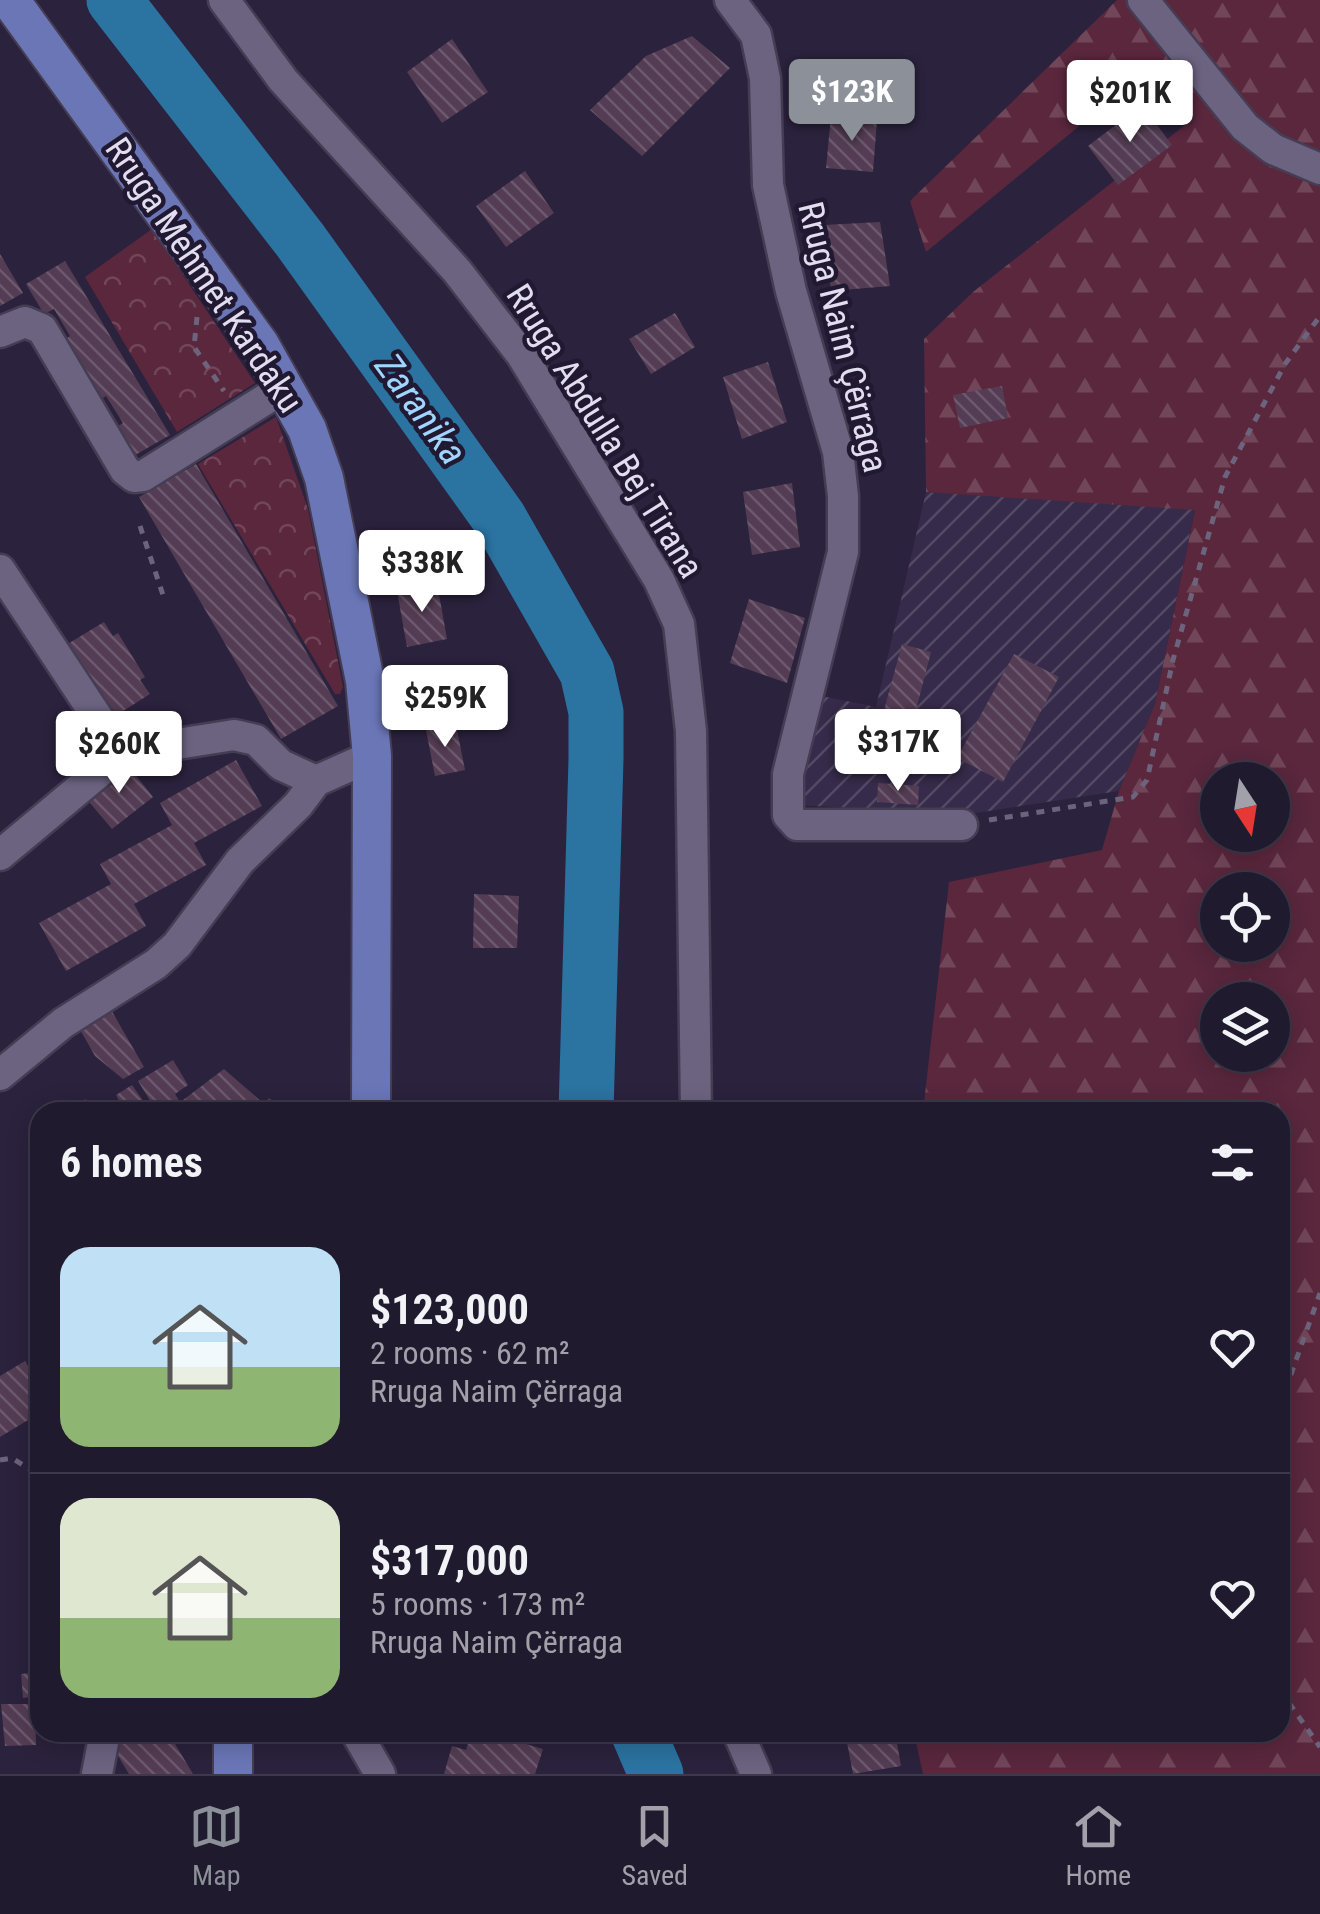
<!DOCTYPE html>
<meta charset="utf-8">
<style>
:root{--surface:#201a2e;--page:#2d273a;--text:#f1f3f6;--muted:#a2a1aa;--line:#3d384a;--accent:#8c9099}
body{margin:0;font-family:"Roboto Condensed",sans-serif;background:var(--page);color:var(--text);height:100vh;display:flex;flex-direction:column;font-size:38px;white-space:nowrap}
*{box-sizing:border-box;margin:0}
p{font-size:32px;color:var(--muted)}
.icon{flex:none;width:55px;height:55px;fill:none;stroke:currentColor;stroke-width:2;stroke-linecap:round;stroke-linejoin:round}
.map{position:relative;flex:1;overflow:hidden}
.panel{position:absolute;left:30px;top:1102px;width:1260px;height:640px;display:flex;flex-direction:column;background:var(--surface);border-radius:30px;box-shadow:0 5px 25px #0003,0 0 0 2px var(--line)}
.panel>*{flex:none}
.needle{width:65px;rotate:168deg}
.controls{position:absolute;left:1200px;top:762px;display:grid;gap:20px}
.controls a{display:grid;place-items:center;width:90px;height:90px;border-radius:50%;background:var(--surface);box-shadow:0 5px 25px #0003,0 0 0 2px var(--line);font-size:50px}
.price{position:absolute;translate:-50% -85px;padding:0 22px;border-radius:10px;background:#fff;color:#222;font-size:32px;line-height:65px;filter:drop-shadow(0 2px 5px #0008)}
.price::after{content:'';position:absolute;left:50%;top:60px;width:30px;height:22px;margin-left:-15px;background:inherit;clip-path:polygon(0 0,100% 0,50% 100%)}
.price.on{background:var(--accent);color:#fff}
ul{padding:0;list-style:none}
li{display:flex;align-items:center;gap:30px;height:250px;padding:0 30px}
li+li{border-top:2px solid var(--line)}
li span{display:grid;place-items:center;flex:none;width:280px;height:200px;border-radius:30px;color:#555}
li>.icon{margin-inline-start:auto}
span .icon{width:120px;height:120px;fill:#fffc;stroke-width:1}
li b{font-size:42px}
h2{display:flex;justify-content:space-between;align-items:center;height:120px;padding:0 30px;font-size:42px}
.tab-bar{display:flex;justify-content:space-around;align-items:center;height:140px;border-top:2px solid var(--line);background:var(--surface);font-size:28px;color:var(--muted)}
.tab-bar a{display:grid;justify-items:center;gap:5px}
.tab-bar .on{color:var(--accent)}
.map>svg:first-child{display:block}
.industrial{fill:url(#industrial-furrows)}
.forest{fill:url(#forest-firs);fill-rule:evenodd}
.park{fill:url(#park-crowns)}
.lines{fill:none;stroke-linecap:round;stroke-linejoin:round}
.river{stroke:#2b73a1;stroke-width:55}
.building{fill:url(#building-back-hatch)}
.minor-casing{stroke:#453d54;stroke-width:35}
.major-casing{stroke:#453d54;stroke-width:42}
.path{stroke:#6b647c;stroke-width:5;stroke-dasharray:8 8;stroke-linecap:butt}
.minor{stroke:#6c6381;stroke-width:30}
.major{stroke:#6a76b6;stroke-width:38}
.labels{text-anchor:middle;stroke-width:9;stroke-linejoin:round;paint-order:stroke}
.street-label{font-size:35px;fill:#e2ddef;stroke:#211932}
.water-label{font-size:38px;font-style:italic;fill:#a0d5fe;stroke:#211932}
</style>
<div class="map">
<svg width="1320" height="1774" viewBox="0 0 1320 1774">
<defs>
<pattern id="industrial-furrows" width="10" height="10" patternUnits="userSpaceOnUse" patternTransform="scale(2.5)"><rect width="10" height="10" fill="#362b4a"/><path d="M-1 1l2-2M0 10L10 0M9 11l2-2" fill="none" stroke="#534964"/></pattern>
<pattern id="forest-firs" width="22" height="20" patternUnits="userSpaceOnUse" patternTransform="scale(2.5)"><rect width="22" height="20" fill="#5a273d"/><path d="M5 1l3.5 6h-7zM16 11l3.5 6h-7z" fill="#714659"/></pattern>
<pattern id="park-crowns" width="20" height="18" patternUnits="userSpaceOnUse" patternTransform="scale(2.5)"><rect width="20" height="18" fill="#5a273d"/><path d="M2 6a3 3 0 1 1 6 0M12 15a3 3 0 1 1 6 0" fill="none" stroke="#714659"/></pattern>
<pattern id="building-back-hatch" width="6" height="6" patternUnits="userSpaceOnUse" patternTransform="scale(2.5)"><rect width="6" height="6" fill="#543d54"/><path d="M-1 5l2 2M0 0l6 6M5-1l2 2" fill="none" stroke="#6c596d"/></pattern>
</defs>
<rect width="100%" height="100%" fill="#2b223d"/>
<!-- industrial -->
<path class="industrial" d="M926,492L1195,509L1155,704L1119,791L969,814L795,805L812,694L876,707Z"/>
<!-- forest -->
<path class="forest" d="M1117,0H1320V1774H923L914,1733L1280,1732V1112H923L949,882L1102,850L1119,791L1155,704L1195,510L926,492L924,339L973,292L1194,118L1151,67L926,252L910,201ZM1218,780H1272V835H1218ZM1218,890H1272V945H1218ZM1218,1000H1272V1055H1218Z"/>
<!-- park -->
<path class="park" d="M152,229L255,383L177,432L85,277Z
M276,417L308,509L343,687L340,694H335L198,464Z"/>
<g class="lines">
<!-- river -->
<path class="river" d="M114,0L300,240L499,518L587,672L596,712V759L586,1112
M638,1732L656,1774"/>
</g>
<!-- building -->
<path class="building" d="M692,36L730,68L642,156L590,110L646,56Z
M452,39L488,92L442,123L407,72Z
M1142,105L1172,145L1118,185L1088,146Z
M831,116L877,120L873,172L826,168Z
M525,171L554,213L506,247L476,206Z
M880,222L890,286L831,291L824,225Z
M0,254L23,293L0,306Z
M65,261L170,435L130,458L113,429L123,423L106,396L97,402L61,342L70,336L54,309L44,314L26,284Z
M675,313L695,347L651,374L629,339Z
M768,362L787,422L742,439L723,377Z
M1002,386L1008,418L960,428L953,395Z
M196,464L338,706L281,739L139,497Z
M792,483L800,547L752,555L743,492Z
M437,583L447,639L407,647L397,591Z
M749,599L805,618L787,683L730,663Z
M104,622L113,636L118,633L145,677L140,680L150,694L112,718L66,645Z
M902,644L931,652L910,733L880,725Z
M1014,654L1059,677L1003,782L957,758Z
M456,725L465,770L435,776L426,730Z
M236,760L262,806L194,843L206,865L134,904L146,926L66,971L39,923L111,884L100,864L172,825L160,803Z
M126,763L153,797L112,829L85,797Z
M878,783L919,786L918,805L877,802Z
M474,894L519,896L517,948H473Z
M110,1008L144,1067L123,1079L95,1056L78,1026Z
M173,1060L188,1085L175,1094L183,1107L177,1112H157L138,1081Z
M224,1069L264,1104L269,1098L286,1112H184L189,1108L183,1100Z
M132,1085L151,1112H125L116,1095Z
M86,1099L92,1112H68L66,1108Z
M25,1361L40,1386V1428L33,1417L0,1437V1376Z
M40,1672V1696L23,1698L21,1674Z
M1,1704H35L36,1745L5,1746Z
M134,1732H168L193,1774H129L112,1746Z
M471,1732H511L509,1739L543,1749L535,1774H444L452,1746L466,1750Z
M845,1732H895L901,1766L853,1774Z"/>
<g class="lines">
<!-- minor casing -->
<g class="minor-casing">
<path id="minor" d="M224,0L283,80L457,271L521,354L659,580L679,624L691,731L696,1112
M730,0L756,35L765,78L768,185L791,291L838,452L843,496V552L788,774V815L797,825H962
M1143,0L1245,127L1273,149L1320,169
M0,332L25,322L42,329L125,470L134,477L143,476L285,387
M0,570L113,741L139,750L234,735L256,740L281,765L316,781
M0,855L127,749
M0,1075L63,1023L156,964L177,945L240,861L298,805L316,781L372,756
M356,1732L380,1774
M738,1732L756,1774
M97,1774L105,1732"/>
</g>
<!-- major casing -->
<g class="major-casing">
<path id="major" d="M10,0L260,345L307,429L324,478L365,681L372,756L371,1112
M233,1774V1732"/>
</g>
<!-- path -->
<path class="path" d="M197,317L194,347L224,391
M140,526L163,595
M989,820L1133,797L1147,780L1173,660L1225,477L1285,364L1320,316
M1280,1405L1320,1293
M0,1460L12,1458L40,1476
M1280,1690L1320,1747"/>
<!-- minor -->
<use href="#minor" class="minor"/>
<!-- major -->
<use href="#major" class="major"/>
</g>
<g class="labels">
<!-- street labels -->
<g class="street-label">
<text transform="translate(204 275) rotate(56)" y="12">Rruga Mehmet Kardaku</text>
<text transform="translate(843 337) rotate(76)" y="12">Rruga Naim Çërraga</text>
<text transform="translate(605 431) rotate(58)" y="12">Rruga Abdulla Bej Tirana</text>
</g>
<!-- water labels -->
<g class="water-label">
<text transform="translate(421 409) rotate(54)" y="13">Zaranika</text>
</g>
</g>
</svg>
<div class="controls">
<a><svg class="needle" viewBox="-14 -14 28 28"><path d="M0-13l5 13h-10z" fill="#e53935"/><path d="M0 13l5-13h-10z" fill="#a2a1aa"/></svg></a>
<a><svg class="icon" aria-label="locate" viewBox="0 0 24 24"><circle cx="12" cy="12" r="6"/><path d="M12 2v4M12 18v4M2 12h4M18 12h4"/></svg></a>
<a><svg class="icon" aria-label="layers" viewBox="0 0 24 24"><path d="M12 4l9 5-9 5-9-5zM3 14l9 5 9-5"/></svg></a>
</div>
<b class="price on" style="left:852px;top:144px">$123K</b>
<b class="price" style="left:1130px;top:145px">$201K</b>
<b class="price" style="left:422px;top:615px">$338K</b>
<b class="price" style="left:445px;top:750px">$259K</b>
<b class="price" style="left:898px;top:794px">$317K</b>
<b class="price" style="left:119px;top:796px">$260K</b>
<section class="panel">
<h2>6 homes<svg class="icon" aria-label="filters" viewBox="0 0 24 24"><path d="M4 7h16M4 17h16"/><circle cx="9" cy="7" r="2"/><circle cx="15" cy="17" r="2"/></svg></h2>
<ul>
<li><span style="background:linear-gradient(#bfe0f5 60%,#8fb573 0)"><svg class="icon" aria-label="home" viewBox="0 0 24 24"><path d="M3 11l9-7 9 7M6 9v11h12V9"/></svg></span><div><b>$123,000</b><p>2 rooms · 62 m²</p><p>Rruga Naim Çërraga</p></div><svg class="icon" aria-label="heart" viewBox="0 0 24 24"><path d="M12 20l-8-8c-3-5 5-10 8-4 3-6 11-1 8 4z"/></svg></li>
<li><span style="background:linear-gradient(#dfe7d0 60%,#8fb573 0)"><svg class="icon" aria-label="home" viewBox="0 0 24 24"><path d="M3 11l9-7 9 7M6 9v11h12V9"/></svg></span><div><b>$317,000</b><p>5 rooms · 173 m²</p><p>Rruga Naim Çërraga</p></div><svg class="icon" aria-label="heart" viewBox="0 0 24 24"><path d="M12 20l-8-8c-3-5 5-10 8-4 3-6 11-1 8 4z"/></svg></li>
</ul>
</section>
</div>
<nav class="tab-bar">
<a class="on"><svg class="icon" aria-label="map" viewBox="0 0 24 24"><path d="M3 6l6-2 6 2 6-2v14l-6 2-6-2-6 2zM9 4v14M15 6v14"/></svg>Map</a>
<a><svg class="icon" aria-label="saved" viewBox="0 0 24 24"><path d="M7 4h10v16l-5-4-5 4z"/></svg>Saved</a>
<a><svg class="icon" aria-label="home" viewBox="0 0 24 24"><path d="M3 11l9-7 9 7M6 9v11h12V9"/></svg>Home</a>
</nav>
